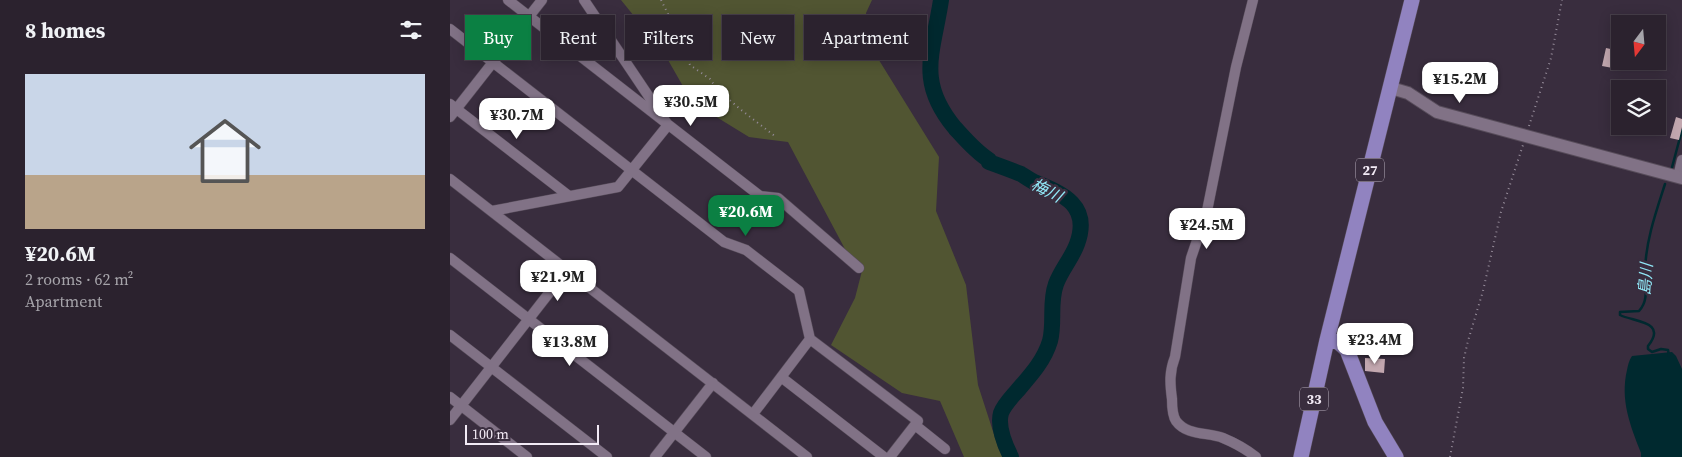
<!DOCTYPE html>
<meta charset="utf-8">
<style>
:root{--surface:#2b222e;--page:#372f3a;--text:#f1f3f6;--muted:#a6a4aa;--line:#473f4a;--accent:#0b8043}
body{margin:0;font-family:"Source Serif 4","Noto Sans JP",serif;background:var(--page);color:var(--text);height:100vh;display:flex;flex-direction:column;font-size:19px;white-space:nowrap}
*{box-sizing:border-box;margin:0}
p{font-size:16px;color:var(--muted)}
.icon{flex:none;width:28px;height:28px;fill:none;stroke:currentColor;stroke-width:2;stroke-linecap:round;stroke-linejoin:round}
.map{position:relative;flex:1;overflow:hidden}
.side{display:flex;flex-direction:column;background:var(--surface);width:450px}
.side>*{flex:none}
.hud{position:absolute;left:15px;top:15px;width:475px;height:45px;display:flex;gap:10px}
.needle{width:32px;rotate:196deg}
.controls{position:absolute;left:1161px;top:15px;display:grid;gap:10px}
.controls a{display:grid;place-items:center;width:55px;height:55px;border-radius:0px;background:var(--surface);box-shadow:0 2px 12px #0003,0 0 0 1px var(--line);font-size:25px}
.scale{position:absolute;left:15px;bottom:12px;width:134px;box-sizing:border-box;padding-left:5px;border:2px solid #f2eaf5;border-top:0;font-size:14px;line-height:18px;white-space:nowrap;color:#f2eaf5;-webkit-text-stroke:4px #392d3e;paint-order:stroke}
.price{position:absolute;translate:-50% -42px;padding:0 11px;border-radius:10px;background:#fff;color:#222;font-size:16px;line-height:32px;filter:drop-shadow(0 1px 2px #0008)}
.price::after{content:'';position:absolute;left:50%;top:30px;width:15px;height:11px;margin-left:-8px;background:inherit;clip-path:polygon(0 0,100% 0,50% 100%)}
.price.active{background:var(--accent);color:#fff}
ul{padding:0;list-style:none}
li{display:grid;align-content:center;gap:10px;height:265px;padding:0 25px}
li+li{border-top:1px solid var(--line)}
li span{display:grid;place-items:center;height:155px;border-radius:0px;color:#555}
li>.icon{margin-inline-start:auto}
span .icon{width:90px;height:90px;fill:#fffc;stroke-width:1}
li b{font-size:21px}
h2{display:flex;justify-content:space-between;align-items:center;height:60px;padding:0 25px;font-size:21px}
.pill{padding:0 18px;border-radius:0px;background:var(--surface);box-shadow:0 2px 12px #0003,0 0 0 1px var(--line);font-size:18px;line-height:45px}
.pill.active{background:var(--accent);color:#fff}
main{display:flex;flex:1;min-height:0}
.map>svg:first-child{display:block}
.green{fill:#515532}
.water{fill:#00292f}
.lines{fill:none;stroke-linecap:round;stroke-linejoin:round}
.stream{stroke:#00292f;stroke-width:2.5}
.river{stroke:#00292f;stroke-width:16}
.building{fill:#c2a7af}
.minor-casing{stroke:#574c5a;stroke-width:11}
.tertiary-casing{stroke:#574c5a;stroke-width:14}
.primary-casing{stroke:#574c5a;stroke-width:16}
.path{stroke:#968c9a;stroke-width:2;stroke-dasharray:1 4;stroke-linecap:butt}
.minor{stroke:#817286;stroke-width:10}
.tertiary{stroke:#817286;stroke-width:12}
.primary{stroke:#9183c0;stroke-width:15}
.labels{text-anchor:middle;stroke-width:5;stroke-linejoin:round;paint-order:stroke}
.shield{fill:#392d3e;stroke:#bab1be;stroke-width:1}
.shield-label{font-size:14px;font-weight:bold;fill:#f2eaf5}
.water-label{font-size:16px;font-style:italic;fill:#92eaf9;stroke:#392d3e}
</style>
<main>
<section class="side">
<h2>8 homes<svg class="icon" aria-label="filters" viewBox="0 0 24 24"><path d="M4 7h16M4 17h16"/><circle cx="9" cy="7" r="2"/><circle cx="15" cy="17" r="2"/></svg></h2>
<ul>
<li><span style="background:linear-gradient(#c9d6e8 65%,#b9a48a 0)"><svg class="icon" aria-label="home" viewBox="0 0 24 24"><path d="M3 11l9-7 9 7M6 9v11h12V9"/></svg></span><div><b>¥20.6M</b><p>2 rooms · 62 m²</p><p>Apartment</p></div></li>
</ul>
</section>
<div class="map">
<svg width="1232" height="457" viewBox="0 0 1232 457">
<rect width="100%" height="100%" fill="#392d3e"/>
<!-- green -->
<path class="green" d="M171,0H422L416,13L419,44L489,157L486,211L516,285L528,385L549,450L553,457H514L490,401L452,393L381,345L405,298L413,267L395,249L338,142L299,137L242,102L214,53Z"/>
<!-- water -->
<path class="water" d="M1222,352L1226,356L1232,369V457H1191V453C1180,425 1170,400 1177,370C1178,365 1179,360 1182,356Z"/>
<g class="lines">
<!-- stream -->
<path class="stream" d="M1221,171L1232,130
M1215,184C1206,212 1196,240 1195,270C1194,285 1200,299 1189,311L1170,312V315C1184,322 1218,321 1198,346V349L1202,352L1211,349L1218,350L1219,356"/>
<!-- river -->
<path class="river" d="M491,0C483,53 466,81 505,128C515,139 526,152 539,160V162C550,166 561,170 571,174C576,177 580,180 584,182C614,194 641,206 627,244C622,258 611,270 606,284C599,303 605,322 600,341C594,361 580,376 567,391C561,398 554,405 551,413C547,427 555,445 561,457"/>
</g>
<!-- building -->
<path class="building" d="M1156,48L1170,51L1168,69L1152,66Z
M1226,117L1232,119V127L1229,140L1220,138Z
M915,358L935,359L934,373L915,371Z"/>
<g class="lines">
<!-- minor casing -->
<g class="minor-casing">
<path id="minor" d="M58,0L310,196L328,198L409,268
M803,0L786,67L757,211L741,258L725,357C719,372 720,384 722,399C722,406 722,415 726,421C737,436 758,432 773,438C785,443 796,449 806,457
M0,29L274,242L296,250L349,291L360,339L468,421L440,457
M0,104L119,196
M0,117L92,0
M1228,177L1232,160
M0,179L357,457
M42,211L168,187L218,125L134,0
M0,258L256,457
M0,335L157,457
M331,377L434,457
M0,397L77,457
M303,414L360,339
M0,420L117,270
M465,425L495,449
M205,457L263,383"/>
</g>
<!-- tertiary casing -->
<g class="tertiary-casing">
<path id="tertiary" d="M941,88L958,93L987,112L1232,178"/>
</g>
<!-- primary casing -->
<g class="primary-casing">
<path id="primary" d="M877,340L888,342L897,350L925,422L946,457
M851,457L877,340L962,0"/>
</g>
<!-- path -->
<path class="path" d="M211,0L225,28L240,65L260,79L267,89L290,109L326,137
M1079,126L1101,58L1112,0
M1000,457L1013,388L1014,358L1018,341L1033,291L1051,212L1073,145"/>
<!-- minor -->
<use href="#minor" class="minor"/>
<!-- tertiary -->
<use href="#tertiary" class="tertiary"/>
<!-- primary -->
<use href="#primary" class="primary"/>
</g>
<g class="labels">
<!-- shield labels -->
<g class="shield">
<rect x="906" y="158.5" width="28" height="23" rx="4"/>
<rect x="850" y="387.5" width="28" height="23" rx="4"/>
</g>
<g class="shield-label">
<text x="920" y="175">27</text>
<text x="864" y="404">33</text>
</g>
<!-- water labels -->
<g class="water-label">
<text transform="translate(597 190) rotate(27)" y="6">梅川</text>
<text transform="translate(1195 279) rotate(-86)" y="6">島川</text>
</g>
</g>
</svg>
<div class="controls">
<a><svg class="needle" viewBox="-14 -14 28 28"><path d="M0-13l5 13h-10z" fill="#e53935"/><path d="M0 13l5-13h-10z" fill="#a6a4aa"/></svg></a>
<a><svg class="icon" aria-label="layers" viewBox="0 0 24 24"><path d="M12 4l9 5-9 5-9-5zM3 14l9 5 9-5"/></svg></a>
</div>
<div class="scale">100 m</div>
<b class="price" style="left:1010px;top:104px">¥15.2M</b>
<b class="price" style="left:241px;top:127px">¥30.5M</b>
<b class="price" style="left:67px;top:140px">¥30.7M</b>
<b class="price active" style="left:296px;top:237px">¥20.6M</b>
<b class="price" style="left:757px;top:250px">¥24.5M</b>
<b class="price" style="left:108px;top:302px">¥21.9M</b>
<b class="price" style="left:925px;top:365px">¥23.4M</b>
<b class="price" style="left:120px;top:367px">¥13.8M</b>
<div class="hud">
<a class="pill active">Buy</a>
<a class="pill">Rent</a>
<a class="pill">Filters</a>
<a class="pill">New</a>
<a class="pill">Apartment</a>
</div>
</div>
</main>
